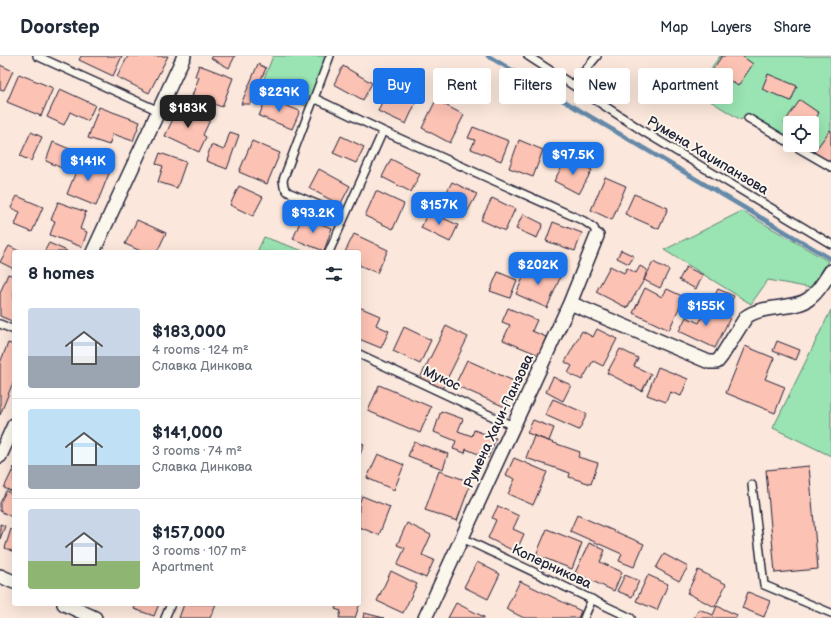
<!DOCTYPE html>
<meta charset="utf-8">
<style>
:root{--surface:#fff;--page:#f6f6f7;--text:#1f2937;--muted:#747a83;--line:#e0e1e3;--accent:#1a73e8}
body{margin:0;font-family:"Balsamiq Sans",sans-serif;background:var(--page);color:var(--text);height:100vh;display:flex;flex-direction:column;font-size:15px;white-space:nowrap}
*{box-sizing:border-box;margin:0}
p{font-size:13px;color:var(--muted)}
.icon{flex:none;width:22px;height:22px;fill:none;stroke:currentColor;stroke-width:2;stroke-linecap:round;stroke-linejoin:round}
.map{position:relative;flex:1;overflow:hidden}
.side{position:absolute;left:12px;top:194px;width:349px;height:356px;display:flex;flex-direction:column;background:var(--surface);border-radius:4px;box-shadow:0 4px 16px #0002}
.side>*{flex:none}
.top-card{position:absolute;left:373px;top:12px;width:380px;height:36px;display:flex;gap:8px}
.controls{position:absolute;left:783px;top:60px;display:grid;gap:8px}
.controls a{display:grid;place-items:center;width:36px;height:36px;border-radius:4px;background:var(--surface);box-shadow:0 4px 16px #0002;font-size:20px}
.price{position:absolute;translate:-50% -34px;padding:0 9px;border-radius:8px;background:var(--accent);color:#fff;font-size:13px;line-height:26px;filter:drop-shadow(0 1px 2px #0008)}
.price::after{content:'';position:absolute;left:50%;top:24px;width:12px;height:9px;margin-left:-6px;background:inherit;clip-path:polygon(0 0,100% 0,50% 100%)}
.price.current{background:#222;color:#fff}
ul{padding:0;list-style:none}
li{display:flex;align-items:center;gap:12px;height:100px;padding:0 16px}
li+li{border-top:1px solid var(--line)}
li span{display:grid;place-items:center;flex:none;width:112px;height:80px;border-radius:4px;color:#555}
li>.icon{margin-inline-start:auto}
span .icon{width:48px;height:48px;fill:#fffc;stroke-width:1}
li b{font-size:17px}
h2{display:flex;justify-content:space-between;align-items:center;height:48px;padding:0 16px;font-size:17px}
.pill{padding:0 14px;border-radius:4px;background:var(--surface);box-shadow:0 4px 16px #0002;font-size:14px;line-height:36px}
.pill.current{background:var(--accent);color:#fff}
header{display:flex;align-items:center;gap:24px;box-sizing:border-box;height:56px;padding:0 20px;background:var(--surface);border-bottom:1px solid var(--line)}
header strong{font-size:19px}
nav{display:flex;gap:22px;margin-inline-start:auto;font-size:14px}
.map>svg:first-child{display:block}
.green{fill:#9ae3b2;stroke:#5e8276}
.lines{fill:none;stroke-linecap:round;stroke-linejoin:round}
.stream{stroke:#6589a9;stroke-width:4.5}
.building{fill:#fcc2b3;stroke:#22223b}
.lane-casing{stroke:#22223b;stroke-width:10}
.street-casing{stroke:#22223b;stroke-width:16}
.lane{stroke:#fbf7ec;stroke-width:7}
.street{stroke:#fbf7ec;stroke-width:13}
.labels{text-anchor:middle;stroke-width:4;stroke-linejoin:round;paint-order:stroke}
.street-label{font-size:14px;fill:#22223b;stroke:#fbf7ec}
</style>
<header>
<strong>Doorstep</strong>
<nav><a>Map</a><a>Layers</a><a>Share</a></nav>
</header>
<div class="map">
<svg width="831" height="562" viewBox="0 0 831 562">
<rect width="100%" height="100%" fill="#fbe7db"/>
<filter id="ink" filterUnits="userSpaceOnUse"><feTurbulence type="fractalNoise" baseFrequency=".025" numOctaves="2"/><feDisplacementMap in="SourceGraphic" scale="8" xChannelSelector="R" yChannelSelector="G"/><feConvolveMatrix kernelMatrix="1 2 1 2 8 2 1 2 1" color-interpolation-filters="sRGB"/></filter>
<g filter="url(#ink)">
<!-- green -->
<path class="green" d="M273,0H327L308,51L261,30Z
M720,0H831V110L795,89H812V67H790V86L747,57L741,64L694,35Z
M742,155L828,205L811,232L768,224L751,248L664,194Z
M264,181L306,196H257Z
M831,254V400L773,372Z"/>
<g class="lines">
<!-- stream -->
<path class="stream" d="M488,0L831,203"/>
</g>
<!-- building -->
<path class="building" d="M81,0H122L113,20L79,4Z
M128,0H168L149,37L117,21Z
M213,0H235L229,12L211,2Z
M722,0H742L753,8L738,30L713,13Z
M258,8L266,12L250,48H241Z
M0,9L13,15L4,34L0,33Z
M199,9L233,22L222,51L192,40L199,21L195,20Z
M343,10L372,27L363,44L334,28Z
M19,18L53,32L41,60L7,46Z
M768,18L797,30L791,45L762,33Z
M388,32L417,44L406,68L378,55Z
M60,33L95,49L88,65L70,56L64,69L47,61Z
M266,42L300,55L292,73L259,60Z
M436,44L464,59L450,87L422,72Z
M800,44L819,57L812,68L790,67V71L784,67Z
M179,50L210,64L203,79L206,81L199,96L165,80Z
M99,51L140,66L133,85L113,78L109,89L88,82Z
M473,71L509,85L501,105L471,93L475,84L468,82Z
M830,74L831,75V108L814,96Z
M31,76L42,81L31,105L20,100Z
M230,76L239,79L227,113L206,105L211,89L224,94Z
M341,80L364,91L356,107L333,97Z
M519,84L543,94L533,121L509,112Z
M252,85L280,97L267,128L239,116Z
M53,86L72,94L64,113L46,105Z
M160,97L186,106L177,132L158,126L163,110L156,108Z
M567,101L592,114L579,138L554,125Z
M81,103L110,115L96,150L67,138Z
M391,103L420,118L411,136L382,121Z
M319,113L350,130L340,149L309,132Z
M605,121L626,130L612,164L591,154Z
M452,126L477,138L464,162L440,149Z
M239,130L263,141L253,160L230,149Z
M376,135L404,148L393,173L365,160Z
M634,138L668,152L659,173L625,158Z
M17,140L43,151L32,176L15,169L20,156L11,152Z
M492,142L515,153L505,175L481,164Z
M58,146L86,156L80,173L87,176L82,191L50,179L55,165L51,164Z
M428,155L458,169L450,186L421,172Z
M523,158L543,168L537,182L516,173Z
M302,161L332,172L324,195L293,183Z
M137,164L166,177L157,196H143L125,188Z
M553,166L582,177L575,195L546,185Z
M354,178L388,194L377,217L359,209V196H345Z
M49,187L67,195V196H44Z
M9,190L21,196H14V213L0,206Z
M621,194L634,200L629,208L617,202Z
M653,206L669,214L660,232L644,224Z
M529,208L560,222L547,252L516,238Z
M610,210L624,217L627,212L636,217L640,210L647,214L644,224L627,252L596,236Z
M686,211L703,219L696,233L679,224Z
M498,216L517,224L510,242L490,235Z
M8,218L14,220V266L0,260V237Z
M645,232L662,241L667,233L684,241L669,274L633,257Z
M718,233L734,240L728,252L712,245Z
M359,251L380,260L376,269L389,275L381,292L359,283Z
M707,251L730,262L715,292L679,275L686,261L699,267Z
M508,252L537,264L532,275L546,281L539,299L503,284L510,269L502,266Z
M446,270L468,281L442,333L420,322Z
M404,271L431,284L420,308L393,295Z
M597,273L617,283L603,310L593,305L582,324L568,317L572,310L565,306L582,275L593,281Z
M777,285L800,294L796,304L773,295Z
M8,287L14,289V324L0,359V307Z
M745,290L774,302L765,323L785,331L775,357L726,337Z
M620,293L638,302L634,310L651,318L642,335L607,317Z
M467,304L516,326L505,351L455,329Z
M658,311L688,323L681,340L670,336L666,346L647,339Z
M553,321L571,329L563,345L546,336Z
M379,329L431,351L420,377L368,355Z
M553,343L587,358L579,374L545,359Z
M441,355L463,363L458,375L472,380L474,374L496,382L488,402L466,393L465,397L453,393L456,385L434,376Z
M533,364L554,372L549,385L527,377Z
M534,380L580,396L578,401L598,407L591,428L569,421L570,417L526,402Z
M359,386L364,388L359,401Z
M414,386L448,398L443,413L408,400Z
M378,398L404,409L394,434L367,422Z
M514,402L547,416L533,449L508,438L515,423L506,419Z
M809,410L818,513L775,517L766,414Z
M14,411V436L4,432Z
M439,415L471,426L457,465L425,454Z
M6,435L14,439V462L0,455V447Z
M362,440L390,451L379,479L359,471V448Z
M498,450L519,460L513,473L524,478L516,496L488,482L496,464L492,462Z
M577,459L644,488L634,511L619,505L622,498L570,475Z
M407,467L431,479L422,499L434,504L426,522L397,509L405,492L397,489Z
M0,468L5,470L0,483Z
M11,473L14,474V496L5,492Z
M547,473L582,487L572,513L536,499Z
M589,487L605,494L600,506L622,516L614,535L575,517Z
M664,498L688,511L679,525L656,512Z
M477,506L500,518L488,543L464,531Z
M698,514L726,528L715,551L687,537Z
M391,515L417,528L403,557L377,545Z
M625,519L639,525L632,541L617,535Z
M648,519L668,528L657,554L636,545Z
M520,525L581,555L578,562H524L506,553Z
M748,536L770,545L764,561L742,552Z
M359,540L362,541L355,562H339L341,555L335,553L337,548H359Z
M456,547L484,561V562H448Z
M136,548H159L154,560L134,553Z
M184,548H216L210,562H179Z
M717,550L737,559L736,562H694L699,553L713,559Z
M364,557L384,562H363Z"/>
<g class="lines">
<!-- lane casing -->
<g class="lane-casing">
<path id="lane" d="M37,0L159,55
M330,0L283,124L284,131L288,136L345,160
M528,0L646,77L831,188
M573,29L597,0
M314,42L383,75L584,165L594,172L597,180
M748,62L790,87
M793,89L831,111
M329,196L383,75
M0,268L14,274
M359,298L513,370
M752,429L764,529L831,557
M462,482L631,562
M165,562L171,548
M584,562L592,543"/>
</g>
<!-- street casing -->
<g class="street-casing">
<path id="street" d="M93,196L184,0
M570,247L709,306H717L721,301L746,261C763,248 797,254 810,242C819,235 825,224 831,215
M0,400L14,369
M0,520L14,526
M64,548L95,562
M425,562L570,247L597,180"/>
</g>
<!-- lane -->
<use href="#lane" class="lane"/>
<!-- street -->
<use href="#street" class="street"/>
</g>
</g>
<g class="labels">
<!-- street labels -->
<g class="street-label">
<text transform="translate(708 99) rotate(31)" y="5">Румена Хаџипанзова</text>
<text transform="translate(442 322) rotate(25)" y="5">Мукос</text>
<text transform="translate(498 365) rotate(-65)" y="5">Румена Хаџи-Панзова</text>
<text transform="translate(552 510) rotate(25)" y="5">Коперникова</text>
</g>
</g>
</svg>
<div class="controls">
<a><svg class="icon" aria-label="locate" viewBox="0 0 24 24"><circle cx="12" cy="12" r="6"/><path d="M12 2v4M12 18v4M2 12h4M18 12h4"/></svg></a>
</div>
<b class="price" style="left:279px;top:57px">$229K</b>
<b class="price current" style="left:188px;top:73px">$183K</b>
<b class="price" style="left:573px;top:120px">$97.5K</b>
<b class="price" style="left:88px;top:126px">$141K</b>
<b class="price" style="left:439px;top:170px">$157K</b>
<b class="price" style="left:313px;top:178px">$93.2K</b>
<b class="price" style="left:538px;top:230px">$202K</b>
<b class="price" style="left:706px;top:271px">$155K</b>
<div class="top-card">
<a class="pill current">Buy</a>
<a class="pill">Rent</a>
<a class="pill">Filters</a>
<a class="pill">New</a>
<a class="pill">Apartment</a>
</div>
<section class="side">
<h2>8 homes<svg class="icon" aria-label="filters" viewBox="0 0 24 24"><path d="M4 7h16M4 17h16"/><circle cx="9" cy="7" r="2"/><circle cx="15" cy="17" r="2"/></svg></h2>
<ul>
<li><span style="background:linear-gradient(#c9d6e8 60%,#9aa5b1 0)"><svg class="icon" aria-label="home" viewBox="0 0 24 24"><path d="M3 11l9-7 9 7M6 9v11h12V9"/></svg></span><div><b>$183,000</b><p>4 rooms · 124 m²</p><p>Славка Динкова</p></div></li>
<li><span style="background:linear-gradient(#bfe0f5 70%,#9aa5b1 0)"><svg class="icon" aria-label="home" viewBox="0 0 24 24"><path d="M3 11l9-7 9 7M6 9v11h12V9"/></svg></span><div><b>$141,000</b><p>3 rooms · 74 m²</p><p>Славка Динкова</p></div></li>
<li><span style="background:linear-gradient(#c9d6e8 65%,#8fb573 0)"><svg class="icon" aria-label="home" viewBox="0 0 24 24"><path d="M3 11l9-7 9 7M6 9v11h12V9"/></svg></span><div><b>$157,000</b><p>3 rooms · 107 m²</p><p>Apartment</p></div></li>
</ul>
</section>
</div>
